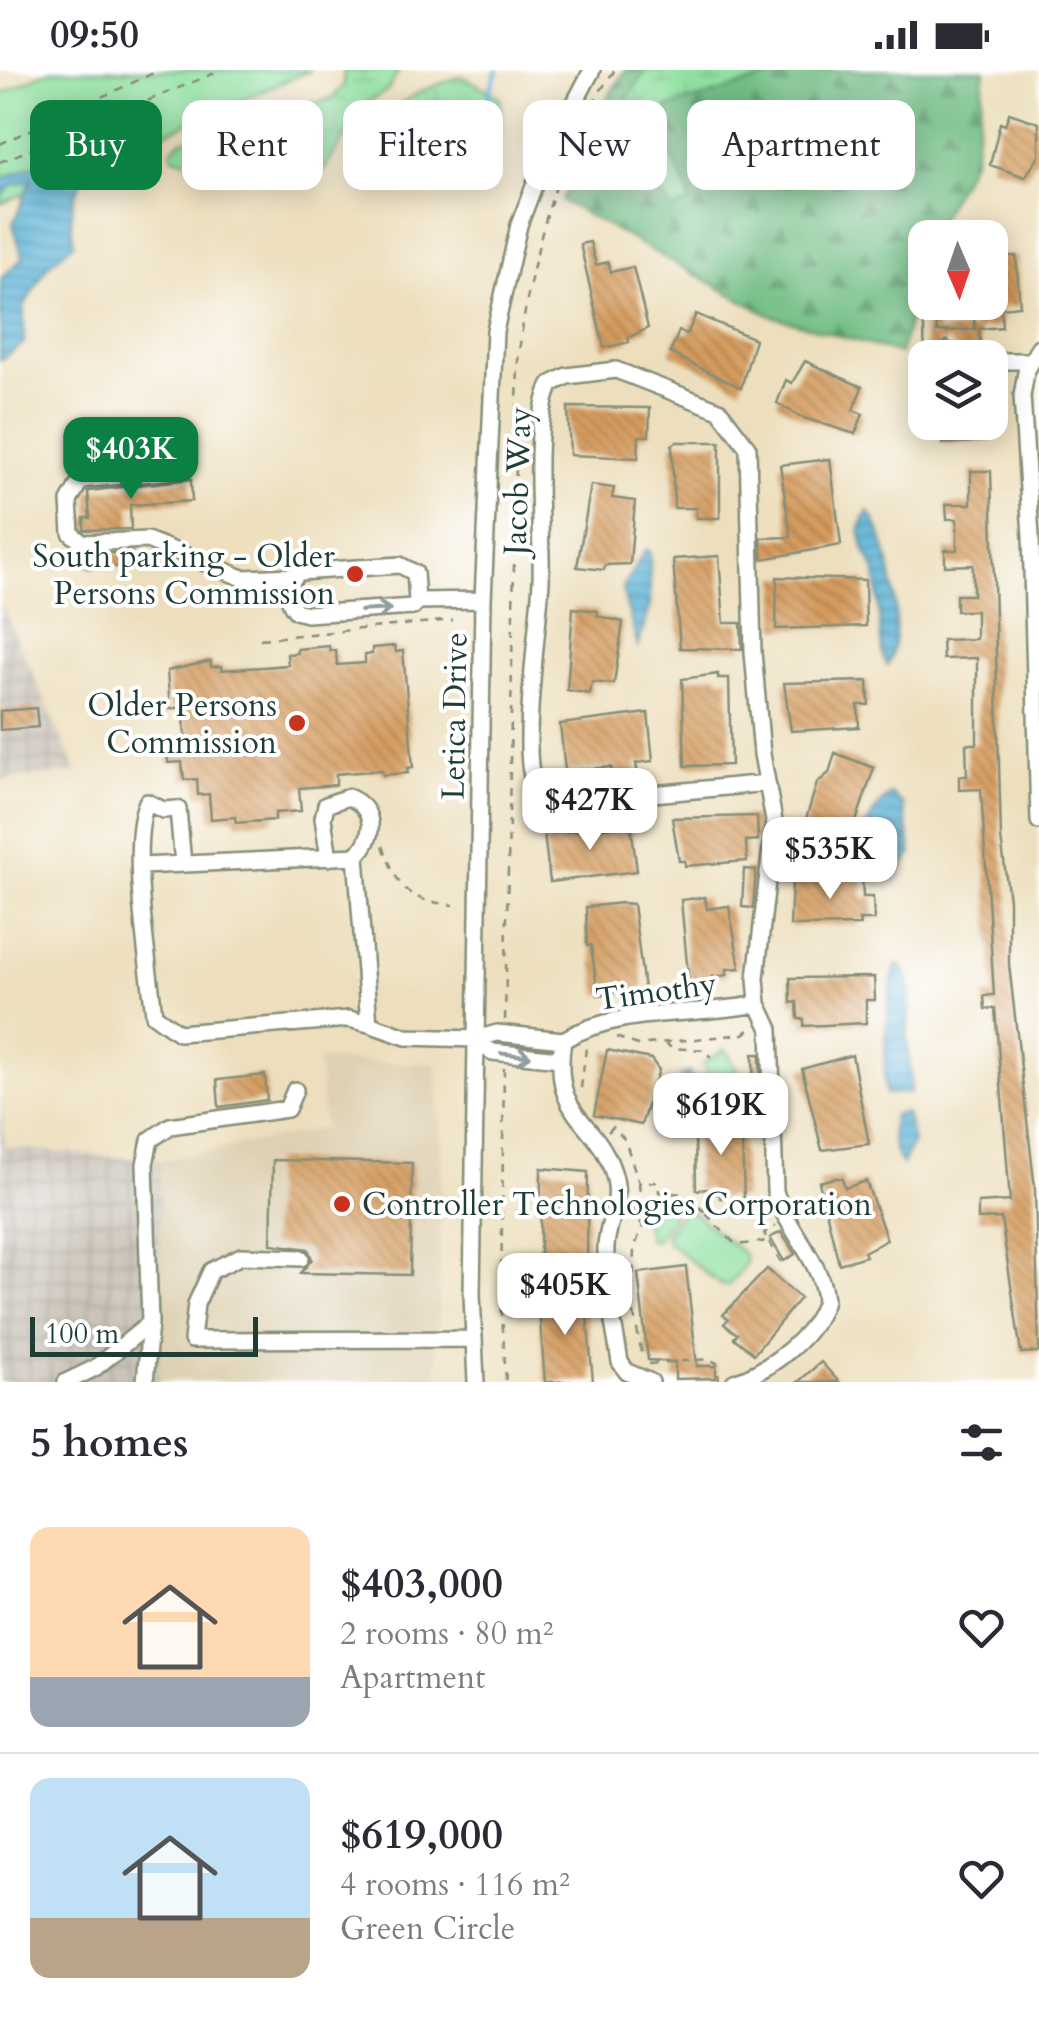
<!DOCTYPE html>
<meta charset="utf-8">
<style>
:root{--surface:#fff;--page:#f7f7f7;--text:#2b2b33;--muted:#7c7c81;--line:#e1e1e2;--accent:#0b8043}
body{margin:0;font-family:Cardo,serif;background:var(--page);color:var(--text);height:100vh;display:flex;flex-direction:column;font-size:38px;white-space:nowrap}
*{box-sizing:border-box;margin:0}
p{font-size:32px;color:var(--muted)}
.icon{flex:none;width:55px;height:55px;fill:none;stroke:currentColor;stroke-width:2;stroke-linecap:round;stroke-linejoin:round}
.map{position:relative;height:1312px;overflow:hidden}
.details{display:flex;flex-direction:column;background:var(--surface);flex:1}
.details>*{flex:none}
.banner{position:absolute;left:30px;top:30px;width:980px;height:90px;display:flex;gap:20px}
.needle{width:65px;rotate:178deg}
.controls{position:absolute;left:908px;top:150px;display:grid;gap:20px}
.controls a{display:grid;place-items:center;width:100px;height:100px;border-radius:20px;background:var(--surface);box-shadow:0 5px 25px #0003;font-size:50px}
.scale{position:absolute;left:30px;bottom:25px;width:228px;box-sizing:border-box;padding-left:10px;border:5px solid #1f3d34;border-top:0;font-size:28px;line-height:35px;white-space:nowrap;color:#1f3d34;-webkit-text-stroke:8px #fff;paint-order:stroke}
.price{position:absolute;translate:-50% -85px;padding:0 22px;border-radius:20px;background:#fff;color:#222;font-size:32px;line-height:65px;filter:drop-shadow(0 2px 5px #0008)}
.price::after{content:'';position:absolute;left:50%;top:60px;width:30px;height:22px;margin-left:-15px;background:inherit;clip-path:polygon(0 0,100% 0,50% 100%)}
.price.current{background:var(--accent);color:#fff}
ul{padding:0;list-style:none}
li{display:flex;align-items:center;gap:30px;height:250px;padding:0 30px}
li+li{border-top:2px solid var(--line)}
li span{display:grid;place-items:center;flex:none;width:280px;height:200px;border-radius:20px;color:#555}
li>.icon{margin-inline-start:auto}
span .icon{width:120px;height:120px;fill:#fffc;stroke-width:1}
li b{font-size:42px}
h2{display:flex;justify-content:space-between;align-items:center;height:120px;padding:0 30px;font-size:42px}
.chip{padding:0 35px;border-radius:20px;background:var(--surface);box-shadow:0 5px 25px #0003;font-size:35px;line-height:90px}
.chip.current{background:var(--accent);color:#fff}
.status{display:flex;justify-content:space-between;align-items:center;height:70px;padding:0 50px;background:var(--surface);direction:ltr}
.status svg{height:28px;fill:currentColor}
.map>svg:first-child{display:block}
.built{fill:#ded0b2}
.industrial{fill:url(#industrial-grid)}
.forest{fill:url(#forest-firs);stroke:#497e5d;stroke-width:2.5}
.wetland{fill:url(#wetland-marsh);stroke:#578e6a;stroke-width:2.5}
.park{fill:#8fe0a0;stroke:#578e6a;stroke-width:2.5}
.water{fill:url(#water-rules);stroke:#3c7785;stroke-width:2.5}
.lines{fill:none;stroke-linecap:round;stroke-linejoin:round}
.stream{stroke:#59b1d6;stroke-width:5}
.building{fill:url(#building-back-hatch)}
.minor-casing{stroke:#868e78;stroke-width:20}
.path{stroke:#868e78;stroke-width:2.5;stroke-dasharray:8 8;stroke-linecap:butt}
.minor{stroke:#fff;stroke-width:15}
.oneway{stroke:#8f9e9a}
.poi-dot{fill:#c8321e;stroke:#fff;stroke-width:4}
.labels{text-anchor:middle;stroke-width:8;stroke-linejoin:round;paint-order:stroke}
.street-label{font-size:32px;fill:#1f3d34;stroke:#fff}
.poi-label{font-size:32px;fill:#1f3d34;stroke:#fff;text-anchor:end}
</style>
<div class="status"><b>09:50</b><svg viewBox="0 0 49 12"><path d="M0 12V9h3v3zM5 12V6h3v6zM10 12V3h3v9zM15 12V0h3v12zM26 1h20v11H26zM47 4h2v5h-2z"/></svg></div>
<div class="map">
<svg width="1039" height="1312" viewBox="0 0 1039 1312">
<defs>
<pattern id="industrial-grid" width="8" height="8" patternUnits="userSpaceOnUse" patternTransform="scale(2.5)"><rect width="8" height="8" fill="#cac3b8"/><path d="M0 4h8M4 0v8" fill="none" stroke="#ada89f"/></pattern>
<pattern id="forest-firs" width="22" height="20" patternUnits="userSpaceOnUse" patternTransform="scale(2.5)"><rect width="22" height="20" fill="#73be86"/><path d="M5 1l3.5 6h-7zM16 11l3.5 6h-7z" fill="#5e9c6e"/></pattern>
<pattern id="wetland-marsh" width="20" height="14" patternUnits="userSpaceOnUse" patternTransform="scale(2.5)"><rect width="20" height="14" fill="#8fe0a0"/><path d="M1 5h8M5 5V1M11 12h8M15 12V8" fill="none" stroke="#7bc18a"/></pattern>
<pattern id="water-rules" width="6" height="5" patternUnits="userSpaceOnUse" patternTransform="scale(2.5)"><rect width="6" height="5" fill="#59b1d6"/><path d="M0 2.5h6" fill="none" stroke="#4991ae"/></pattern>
<pattern id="building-back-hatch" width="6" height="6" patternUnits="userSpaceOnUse" patternTransform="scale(2.5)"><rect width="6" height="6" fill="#d59b5d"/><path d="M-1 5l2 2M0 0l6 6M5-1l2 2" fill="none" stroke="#ac804e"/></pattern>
</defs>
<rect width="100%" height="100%" fill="#fff"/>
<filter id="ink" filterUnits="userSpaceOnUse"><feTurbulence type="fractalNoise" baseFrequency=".01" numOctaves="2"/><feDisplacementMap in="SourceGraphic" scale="20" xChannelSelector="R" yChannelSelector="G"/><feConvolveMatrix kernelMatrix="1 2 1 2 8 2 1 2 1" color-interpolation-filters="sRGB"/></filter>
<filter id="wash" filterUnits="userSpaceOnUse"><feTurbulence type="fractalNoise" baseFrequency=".0048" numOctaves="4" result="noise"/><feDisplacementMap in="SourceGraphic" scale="40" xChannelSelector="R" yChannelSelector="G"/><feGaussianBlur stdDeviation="2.25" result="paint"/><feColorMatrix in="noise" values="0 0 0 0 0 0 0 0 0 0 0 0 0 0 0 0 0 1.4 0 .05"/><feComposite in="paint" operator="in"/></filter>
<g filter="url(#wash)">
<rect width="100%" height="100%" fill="#eddfbd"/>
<!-- built -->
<path class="built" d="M318,990L437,994L442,1097L437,1312H159L160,1091L324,1058Z"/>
<!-- industrial -->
<path class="industrial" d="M0,532L77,702L0,710Z
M0,1015L5,1077L160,1091L159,1312H0Z"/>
<!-- forest -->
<path class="forest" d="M625,0H985L974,88L929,167L925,168L914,195L916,223L900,284L769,245L562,131L599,42Z"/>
<!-- wetland -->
<path class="wetland" d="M344,0H399L389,19L367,33L321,104L292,81L227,102L173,87L171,80L182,70L212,66L332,28L343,17Z
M646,0H794L667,38L665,71L692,131L674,140L609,56Z
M462,6L500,27L501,60H482L455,93L421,99L370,72C394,28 418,22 462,6Z"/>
<!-- park -->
<path class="park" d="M50,0H311L0,134V25Z
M725,979L738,1000L715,1014L702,994Z
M663,1127L673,1146L656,1170H649L642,1142Z
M690,1140L745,1185L746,1193L728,1216L721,1215L666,1171V1164L683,1141Z"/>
<!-- water -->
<path class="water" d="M111,65C91,110 62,114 74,173L48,195L24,236V273L0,290L1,208L23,188L13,154L31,111L13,114L0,128V109Z
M868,441C890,465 906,567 887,595L882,584L876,502L864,479L860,458Z
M646,479L650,483V536L638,576L622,519Z
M891,724L903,735L912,784L893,808C843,799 864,744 891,724Z
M898,893C919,912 907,943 907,968C907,987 913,1004 910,1023L886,1024C882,1003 888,906 898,893Z
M688,1002L698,1017L682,1027L675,1058L666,1056L668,1047L661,1045L664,1032H672L674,1019L684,1013L680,1007Z
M906,1043L913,1072L902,1095C891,1078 890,1065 893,1045Z"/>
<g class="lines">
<!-- stream -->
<path class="stream" d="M496,59L483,42L497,0"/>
</g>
<g id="blocks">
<!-- building -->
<path class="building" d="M1009,43L1039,53V86L1025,107L990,95L1000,53L1005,55Z
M590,172L596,195L608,192L611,202L633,197L648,258L628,268L629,272L604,278L580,174Z
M1016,186L1020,236L1001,238L1002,257L979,259L981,285L963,286L947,270L937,276L938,288H925L923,232H936L937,262L975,259L973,240L998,238L994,187Z
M696,244L755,269L741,318L670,283L679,261L687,264Z
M805,291L862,317L853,340L863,344L855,364L801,347L777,333L786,310L792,313Z
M568,337L650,338L649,366H639L638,388L570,385Z
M948,352H985L987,371L943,374L942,360H949Z
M677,372H720V448H696V438H674L672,375Z
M830,389L841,475L762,489L761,468L791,467L780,395Z
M971,401H991L1001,768L1009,830V895L1035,1119L1039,1282L1021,1283L1001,1148L978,1149V1133L1010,1131L995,938L985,939L984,926L994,925L981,719L959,720V706H967L966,674H977V588L943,589L942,570L976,569V541H956V525H973V495L945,496V480H957V449H947L946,434H971Z
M191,409L192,431L130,435L131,459L84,460V448H90L88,421Z
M591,415L614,418L612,428L635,431L630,494L605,495L604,500L577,497Z
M132,482V496L87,498L86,484Z
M719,486L724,553H741L742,579L680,578L673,489Z
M777,507L865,510L866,556L776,559Z
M573,538L598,541V546L623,552L614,614L592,612L590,624L567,620Z
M329,576L330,581L336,580L337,595L365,593V585L372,584V578L395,576L396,582L403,581L413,697L407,698L408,703L383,705L382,700L336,704V715L299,718L301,741L275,743V750L236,753L235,747L211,749L209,724L198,725L197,709L184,710L182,692L168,693L167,675L186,673L183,637L170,639L167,601L211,591V597L222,596V600L288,595L287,584L297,583V579Z
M718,604V608H729L731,695L685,696L682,609Z
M868,611L869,635H858L859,657L791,661L784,613Z
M36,638L38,657L0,660V641Z
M648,643L653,691L636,693L639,713L613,717L611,697L565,701L560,654Z
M835,683L874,698L845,784L800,769L817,713L829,703Z
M757,746L758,770L746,771L747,791L685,796V791H679L672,748Z
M631,755L637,801L550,812L544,764Z
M744,799L756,800L753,838L742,837Z
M862,805L863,827H873L874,850H859L860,855L790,856L792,812Z
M705,827L707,839L729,836L740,898L727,899V905L712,907L713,912L689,915L681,830Z
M621,833L633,834L644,919L598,925L591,875L587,876L586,837Z
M874,907L875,930H866V953L804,956V949H798L797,932L791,933L790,908Z
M607,980L651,989L659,1000L641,1055L594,1045Z
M753,984H760L761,1033L754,1034Z
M852,985L869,1074L822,1080L802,999Z
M265,1005L267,1030L219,1037L217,1010Z
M719,1044H741L744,1128H720V1124H708V1119L696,1120L695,1062L719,1058Z
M273,1090L412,1093L410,1205L301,1203L312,1189L308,1179L271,1174Z
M541,1098L588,1102L587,1190L540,1188Z
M834,1108H842L845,1118L866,1111L887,1170L864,1182L866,1186L839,1194L819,1112Z
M781,1162L795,1184L784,1191L770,1168Z
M686,1197L697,1296H716V1308L675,1309V1292L648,1290L638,1203Z
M767,1199L800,1228L754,1284L734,1268L737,1264L724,1254L728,1249L723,1245Z
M573,1223L585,1225L593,1311L545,1312L538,1226Z
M821,1292L839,1312H798Z"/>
</g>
</g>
<g filter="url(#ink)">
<use href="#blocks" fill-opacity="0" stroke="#868e78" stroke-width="2.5"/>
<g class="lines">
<!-- minor casing -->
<g class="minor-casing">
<path id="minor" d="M1039,277L1026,302L1022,326L1031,466L1039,751
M947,281L952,288
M990,291H1031
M184,400L81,410L69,431L71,463L82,473L147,470L243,508L294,506
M417,531L415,503L400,495L300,502C286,512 285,528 296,541L307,544L413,537L417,531L483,530
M329,788L323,748L326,735L348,727C376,738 376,766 356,786
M183,794L178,739L163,740L147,732C128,774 149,895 154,945L179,963L349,949L369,954
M141,796L356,786L369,954L406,967L476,969L497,963L563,970
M476,969L492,982L560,989
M301,1188L241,1186L211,1201L196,1234L192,1270L473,1269
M66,1312L95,1298L150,1253
M145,1312L150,1253L145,1094L150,1070L170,1056L287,1039L295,1020
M476,1312L472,1224L483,530L495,261L519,155L542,95L592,0
M651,1312L627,1302L620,1292C614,1256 605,1214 606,1177C607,1153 621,1134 615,1109C600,1047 550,1053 563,970C623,936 693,947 758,934
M734,1312C768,1301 815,1267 825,1230C822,1191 786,1159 775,1121L770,959L758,934L756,908L774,751L762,684L753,582L748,378L719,340L616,300L567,306L551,314C530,357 543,460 541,511C539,552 521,678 533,709C540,725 556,729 571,732L767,713"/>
</g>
<!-- path -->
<path class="path" d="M0,74L160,0
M0,92L222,0
M260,569L453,550
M383,776C400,821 406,830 454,835
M505,950L518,290C529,197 557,76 615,0
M616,967L638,975L744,964L752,957
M665,972L671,978L705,980L711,988
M504,998L501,1227L506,1312
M581,1018L586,978
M608,1062L613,1057L625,1070L639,1113L658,1112L659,1122L683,1124L708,1144L731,1142
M639,1113L641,1136L632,1138L643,1156L634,1178L633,1214L629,1219L643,1290
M706,1144L736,1175L768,1171L764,1163L776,1156
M769,1172L781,1192
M649,1294L709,1289L717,1293L719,1310"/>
<!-- minor -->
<use href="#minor" class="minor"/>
</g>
<!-- one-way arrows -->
<defs><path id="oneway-shaft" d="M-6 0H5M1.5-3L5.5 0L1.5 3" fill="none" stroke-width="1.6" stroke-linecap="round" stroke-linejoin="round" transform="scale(2.5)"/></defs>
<g class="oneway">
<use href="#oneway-shaft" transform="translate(376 540) rotate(-3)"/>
<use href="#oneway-shaft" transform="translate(516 985) rotate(6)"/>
</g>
</g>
<!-- markers -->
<g class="poi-dot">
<circle cx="355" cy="504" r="10"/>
<circle cx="297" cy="653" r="10"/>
<circle cx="342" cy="1134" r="10"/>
</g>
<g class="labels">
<!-- street labels -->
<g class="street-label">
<text transform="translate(517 411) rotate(-88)" y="11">Jacob Way</text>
<text transform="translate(454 646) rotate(-89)" y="11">Letica Drive</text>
<text transform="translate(656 921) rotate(-8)" y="11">Timothy</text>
</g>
<!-- poi labels -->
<g class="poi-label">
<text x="335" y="497">South parking - Older<tspan x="335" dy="37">Persons Commission</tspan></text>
<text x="277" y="646">Older Persons<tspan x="277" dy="37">Commission</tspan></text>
<text x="362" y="1145" text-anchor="start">Controller Technologies Corporation</text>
</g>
</g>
</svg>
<div class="controls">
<a><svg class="needle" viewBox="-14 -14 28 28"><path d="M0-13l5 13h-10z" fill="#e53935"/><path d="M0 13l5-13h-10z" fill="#7c7c81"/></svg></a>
<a><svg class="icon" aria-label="layers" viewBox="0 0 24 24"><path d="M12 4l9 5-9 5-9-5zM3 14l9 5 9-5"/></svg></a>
</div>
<div class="scale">100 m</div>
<b class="price current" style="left:131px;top:432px">$403K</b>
<b class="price" style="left:590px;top:783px">$427K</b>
<b class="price" style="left:830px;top:832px">$535K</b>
<b class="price" style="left:721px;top:1088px">$619K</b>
<b class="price" style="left:565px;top:1268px">$405K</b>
<div class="banner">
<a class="chip current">Buy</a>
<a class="chip">Rent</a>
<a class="chip">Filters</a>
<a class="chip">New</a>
<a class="chip">Apartment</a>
</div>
</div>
<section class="details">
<h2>5 homes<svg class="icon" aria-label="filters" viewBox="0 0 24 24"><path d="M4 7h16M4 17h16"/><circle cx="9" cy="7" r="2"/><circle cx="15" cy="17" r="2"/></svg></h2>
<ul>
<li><span style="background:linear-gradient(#ffd9b3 75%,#9aa5b1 0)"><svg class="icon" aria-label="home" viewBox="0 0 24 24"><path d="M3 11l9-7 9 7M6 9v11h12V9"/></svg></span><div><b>$403,000</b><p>2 rooms · 80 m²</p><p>Apartment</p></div><svg class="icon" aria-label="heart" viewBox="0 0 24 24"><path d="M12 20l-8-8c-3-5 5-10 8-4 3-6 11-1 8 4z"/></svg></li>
<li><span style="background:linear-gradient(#bfe0f5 70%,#b9a48a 0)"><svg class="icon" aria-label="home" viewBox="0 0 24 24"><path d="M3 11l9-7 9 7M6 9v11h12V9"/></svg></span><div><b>$619,000</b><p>4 rooms · 116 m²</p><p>Green Circle</p></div><svg class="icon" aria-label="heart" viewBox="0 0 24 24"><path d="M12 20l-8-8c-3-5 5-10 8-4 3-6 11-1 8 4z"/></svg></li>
</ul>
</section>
